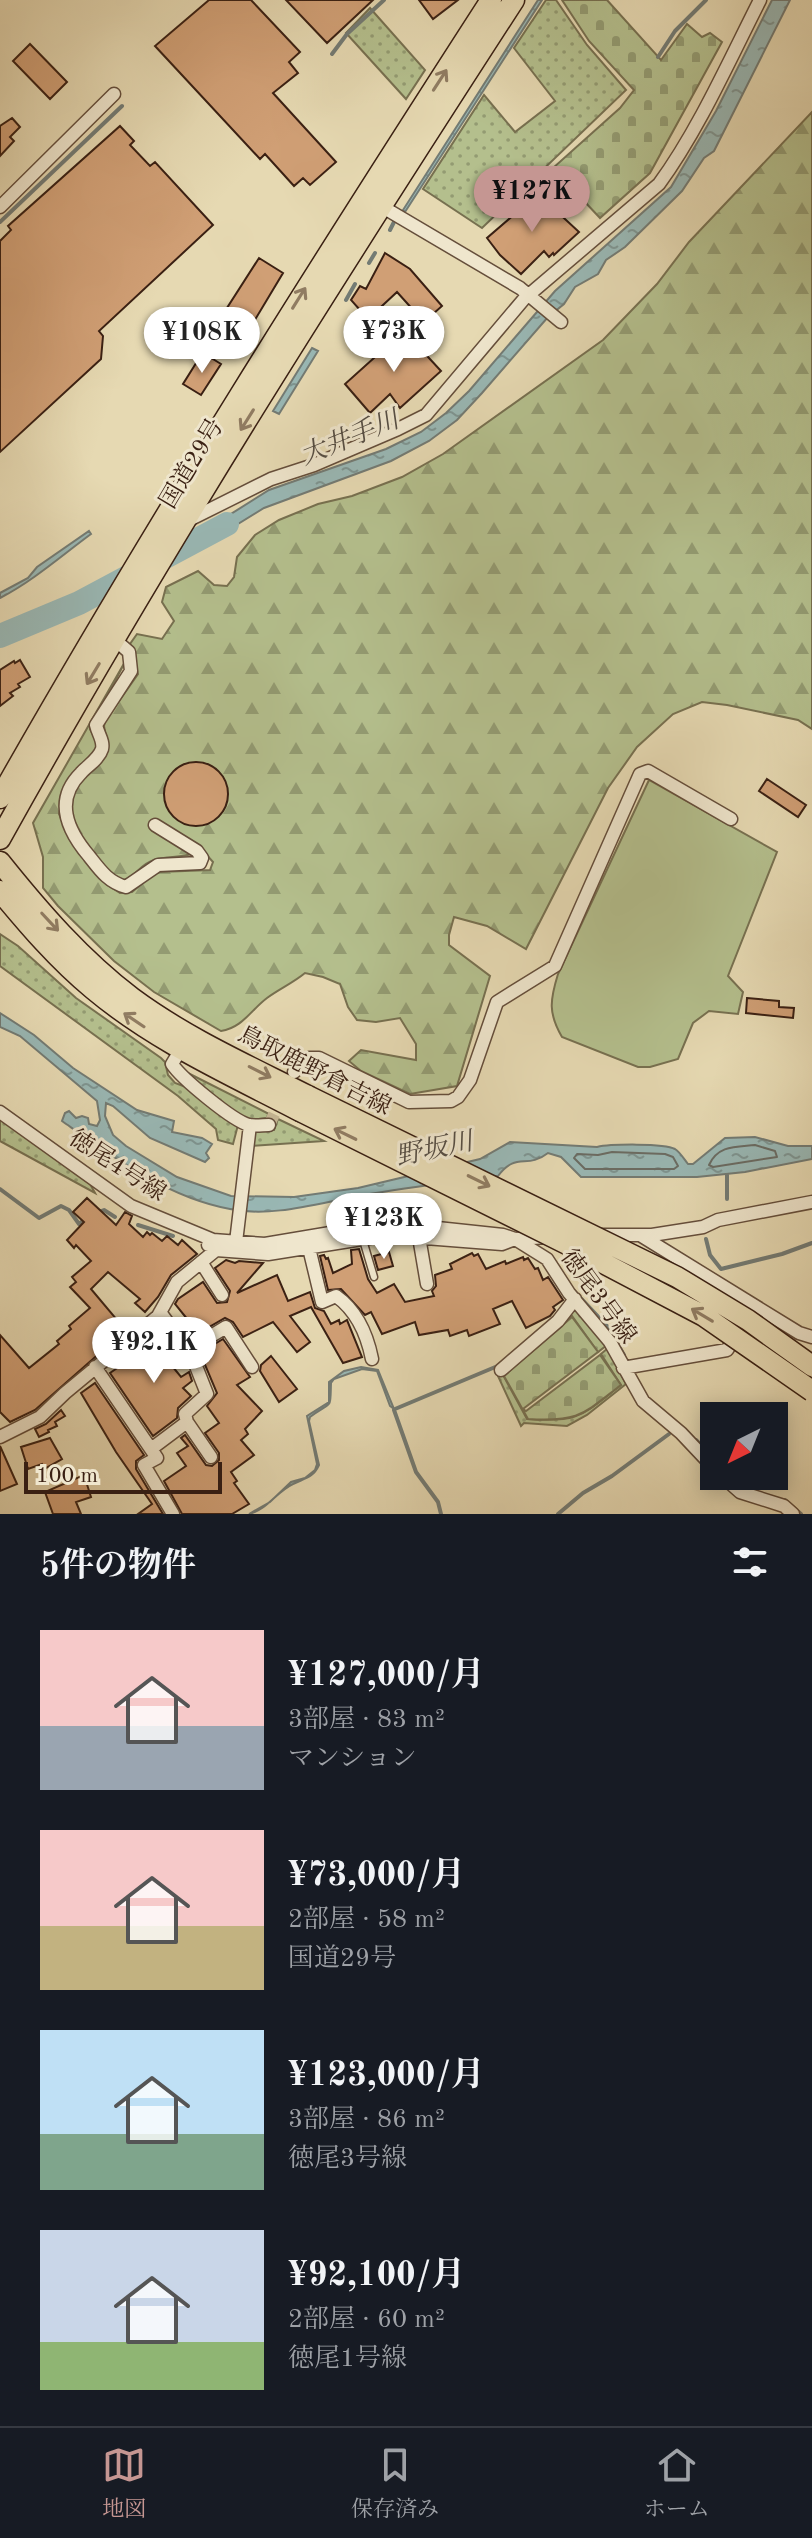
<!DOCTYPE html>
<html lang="ja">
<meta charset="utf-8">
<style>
:root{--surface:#171b24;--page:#242831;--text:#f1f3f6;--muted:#9ea1a6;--line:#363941;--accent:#c59692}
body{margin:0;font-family:"Old Standard TT","Noto Serif JP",serif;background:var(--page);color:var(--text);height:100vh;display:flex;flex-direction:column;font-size:30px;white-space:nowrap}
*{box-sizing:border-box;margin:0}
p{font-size:26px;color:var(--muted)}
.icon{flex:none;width:44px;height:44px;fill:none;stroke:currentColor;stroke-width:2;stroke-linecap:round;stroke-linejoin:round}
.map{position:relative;height:1514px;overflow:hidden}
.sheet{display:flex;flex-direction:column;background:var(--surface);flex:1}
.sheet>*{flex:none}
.needle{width:52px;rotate:223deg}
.controls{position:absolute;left:700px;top:1402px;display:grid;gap:16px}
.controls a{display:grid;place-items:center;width:88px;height:88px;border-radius:0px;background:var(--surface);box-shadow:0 4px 20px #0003;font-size:40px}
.scale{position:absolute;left:24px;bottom:20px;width:198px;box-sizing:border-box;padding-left:8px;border:4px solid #3a2013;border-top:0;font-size:22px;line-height:28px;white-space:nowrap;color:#3a2013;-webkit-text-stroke:6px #efe6cd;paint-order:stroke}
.price{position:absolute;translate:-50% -68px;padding:0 18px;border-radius:28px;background:#fff;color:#222;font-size:26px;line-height:52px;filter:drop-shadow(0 2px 4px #0008)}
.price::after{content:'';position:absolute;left:50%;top:48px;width:24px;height:18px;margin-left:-12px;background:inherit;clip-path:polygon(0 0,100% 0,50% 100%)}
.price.on{background:var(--accent);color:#111}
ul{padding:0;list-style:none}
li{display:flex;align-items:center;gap:24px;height:200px;padding:0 40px}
li span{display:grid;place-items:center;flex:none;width:224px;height:160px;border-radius:0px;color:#555}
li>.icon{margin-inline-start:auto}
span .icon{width:96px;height:96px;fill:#fffc;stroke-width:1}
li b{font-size:34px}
h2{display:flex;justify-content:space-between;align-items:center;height:96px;padding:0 40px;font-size:34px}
.tab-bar{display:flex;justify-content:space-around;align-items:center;height:112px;border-top:2px solid var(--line);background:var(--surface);font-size:22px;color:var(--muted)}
.tab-bar a{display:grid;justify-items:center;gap:4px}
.tab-bar .on{color:var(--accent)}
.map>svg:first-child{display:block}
.grass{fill:url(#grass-dots);stroke:#777050;stroke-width:2}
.forest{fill:url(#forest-firs);stroke:#777050;stroke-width:2}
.cemetery{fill:url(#cemetery-stones);stroke:#777050;stroke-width:2}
.pitch{fill:#b4bf8d;stroke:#777050;stroke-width:2}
.water{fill:url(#water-ripples);stroke:#737b74;stroke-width:2}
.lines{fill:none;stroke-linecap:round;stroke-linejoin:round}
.shore{stroke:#6a6c64;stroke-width:2}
.stream{stroke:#737b74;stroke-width:4}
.river{stroke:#99b8b5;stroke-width:24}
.building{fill:#d09f75;stroke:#3a2013;stroke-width:2}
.minor-tunnel{stroke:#c4b492;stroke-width:12;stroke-dasharray:12 6;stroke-linecap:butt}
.service-casing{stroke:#654e3b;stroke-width:9}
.minor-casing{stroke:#654e3b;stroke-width:15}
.primary-casing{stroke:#3a2013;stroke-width:23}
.trunk-casing{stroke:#3a2013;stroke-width:23}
.service{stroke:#efe6cd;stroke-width:6}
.minor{stroke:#efe6cd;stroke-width:12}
.primary{stroke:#e6d9b2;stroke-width:20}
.trunk{stroke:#e6d9b2;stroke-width:20}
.primary-bridge-casing{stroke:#3a2013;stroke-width:23;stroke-linecap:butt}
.primary-bridge{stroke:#e6d9b2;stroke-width:20}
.oneway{stroke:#907c62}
.labels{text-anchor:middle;stroke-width:6;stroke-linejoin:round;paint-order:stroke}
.street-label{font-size:24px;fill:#3a2013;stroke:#efe6cd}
.water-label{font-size:26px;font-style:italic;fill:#564e44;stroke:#efe6cd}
</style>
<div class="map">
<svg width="812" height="1514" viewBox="0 0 812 1514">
<defs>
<pattern id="grass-dots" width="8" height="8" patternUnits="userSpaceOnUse" patternTransform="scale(2)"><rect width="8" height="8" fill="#b4bf8d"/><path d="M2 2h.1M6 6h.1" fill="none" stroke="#939b72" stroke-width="1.8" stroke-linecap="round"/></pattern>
<pattern id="forest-firs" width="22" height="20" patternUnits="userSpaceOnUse" patternTransform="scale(2)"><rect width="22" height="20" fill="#b4bf8d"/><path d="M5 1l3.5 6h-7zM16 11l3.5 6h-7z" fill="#939b72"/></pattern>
<pattern id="cemetery-stones" width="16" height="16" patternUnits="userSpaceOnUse" patternTransform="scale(2)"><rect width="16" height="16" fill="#b4bf8d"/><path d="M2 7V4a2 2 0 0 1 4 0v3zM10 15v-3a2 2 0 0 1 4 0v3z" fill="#939b72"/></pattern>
<pattern id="water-ripples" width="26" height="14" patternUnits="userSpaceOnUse" patternTransform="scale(2)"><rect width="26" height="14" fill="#99b8b5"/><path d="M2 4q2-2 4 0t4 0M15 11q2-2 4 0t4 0" fill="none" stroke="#7e9592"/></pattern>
</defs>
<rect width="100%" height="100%" fill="#e6d9b2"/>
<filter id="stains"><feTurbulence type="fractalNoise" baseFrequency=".0025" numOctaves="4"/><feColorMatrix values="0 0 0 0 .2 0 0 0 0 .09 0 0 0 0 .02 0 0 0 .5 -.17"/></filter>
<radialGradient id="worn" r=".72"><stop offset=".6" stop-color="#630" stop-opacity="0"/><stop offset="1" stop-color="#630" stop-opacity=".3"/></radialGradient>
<!-- grass -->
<path class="grass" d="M546,0H556L587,45L626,90L482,228L423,189L484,95L515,132L555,101L514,48Z
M370,8L425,70L406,99L346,33Z
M0,934L18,946L76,998L161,1058L165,1062L168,1075L175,1083L191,1089L238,1125L233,1144L218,1140L216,1129L178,1096L0,966Z
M182,1070L269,1114L267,1118L251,1120L241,1117Z
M0,1117L89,1182L95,1193L0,1141Z
M278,1119L324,1141L250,1146L252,1129L274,1130Z
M575,1305L607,1345L598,1352L572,1316L503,1375L527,1419C579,1423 581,1416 621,1385L601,1354L608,1348L626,1384L587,1415L567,1426L524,1423L521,1426L498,1376Z"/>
<!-- forest -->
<path class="forest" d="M812,112V729L798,720L727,705L702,702L673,714L637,747L608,788L526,949L487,926L454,917L449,935V945L490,976L457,1086L410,1094L361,1071L349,1061L361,1050L416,1060V1044L400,1018L376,1022L357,1020L348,1007L340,984L323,977L305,973C293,983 279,989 267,998C251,1010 242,1028 221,1031L154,992L114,961L58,906L43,888V857L33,823L126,660L90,729L98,744L97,751L77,769L67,783L59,814L70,840L106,884L120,893L132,892L151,876L159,872L210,870L213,862L197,844L195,853C181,858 168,856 154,860C140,864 135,878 120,882C97,865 62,821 73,791C79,775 97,758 107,744L104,726L105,721L138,674L130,644L137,634L162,639L174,621L162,602L166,587L198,571L214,585L227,586L234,577L237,557L255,535L279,520L318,504L352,496L402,477L443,454L603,340L657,284L689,242Z"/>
<!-- cemetery -->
<path class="cemetery" d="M562,0H607L661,60L687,24L702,37L710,33L722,42L650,173L600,218L553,168L620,108L634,90L589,41Z
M572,1317L598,1352L523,1409L526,1411L600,1355L621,1385C582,1415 579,1422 528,1419L504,1376Z"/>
<!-- pitch -->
<path class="pitch" d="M649,780L777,852L728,976L743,992L738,1014L709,1011L693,1023L678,1059L650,1067H638L562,1037C548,1013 550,1000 558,974Z"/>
<!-- water -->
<path class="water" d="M538,0H542L405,212L403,210Z
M772,0H790L714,151L704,158L682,191L625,247L606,260L598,274L575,287L564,304L548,317L482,393L457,420L429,441L391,461L264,508L199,548V534L269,490L386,449L421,432L446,413L469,391L555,291L671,187L716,111Z
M312,348L318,351L279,414L273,411Z
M89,531L91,534C61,556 33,581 0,598V593L28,578L37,567Z
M90,589V605L0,643V627L54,607Z
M0,1013L34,1035L73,1068L137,1110L174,1121L172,1132L202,1138L212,1144L206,1153L209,1158L205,1162L150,1138L113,1106L106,1103L105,1116L113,1135L126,1146L177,1177L231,1196L294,1197L358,1188L480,1159L510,1142L597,1147C610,1144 664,1143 675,1149C680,1152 684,1159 688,1164H693L725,1138L755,1137L788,1146H812V1159L745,1172L697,1177H581L561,1157L548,1153C526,1170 517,1151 498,1176C454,1182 409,1187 364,1195C321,1202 274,1218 230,1209C168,1198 113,1157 62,1121L65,1113L69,1111L76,1118L82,1116L88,1118L89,1124L97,1126L100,1120L97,1101L20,1036L0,1027Z
M361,1367L378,1370L394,1409L390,1406L377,1371L362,1369L334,1379L331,1383C330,1411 333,1400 310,1417L309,1421L319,1465C313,1478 305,1478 293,1484C276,1492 268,1509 249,1514L270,1502L291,1482L305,1478L315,1470L317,1464L307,1416L329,1402V1382L344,1371Z"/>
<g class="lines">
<!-- shore -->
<path class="shore" d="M755,1145L775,1151L777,1157L713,1167L709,1165C718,1145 736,1147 755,1145Z
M612,1152L665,1154L673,1157L678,1166L674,1169H585L574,1158L577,1154L598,1155Z"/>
<!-- stream -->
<path class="stream" d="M332,54L347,34L384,0
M658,57L675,31L706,0
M0,222L122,106
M390,230L394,222
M369,263L375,253
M346,300L355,284
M0,1189L39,1218L61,1206L69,1210L79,1224L85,1219
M727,1199V1175
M96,1213L104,1210L115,1217
M138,1225L173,1236
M706,1239L710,1255L721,1269L782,1254L812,1243
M575,1292L607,1326L624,1355
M395,1409L500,1365
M394,1410L416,1472L438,1502L441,1514
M696,1440L714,1459
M785,1500L801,1514
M558,1514L583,1493L612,1476L669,1434"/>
<!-- river -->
<path class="river" d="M0,636L79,603L227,524"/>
</g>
<!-- building -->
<path class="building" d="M209,0H251L300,52L289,62L298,73L273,93L336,162L310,185L303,178L294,186L265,154L260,159L155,46Z
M286,0H373L327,43Z
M419,0H458L433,19Z
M30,44L67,82L50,99L13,61Z
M12,118L20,127L10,137L14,141L0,156V126Z
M120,126L134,141L130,145L150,166L155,162L213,225L99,331L103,336L101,359L0,452V241L11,230L8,226Z
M538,194L579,232L554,255L553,253L549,257L544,251L521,274L500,255L487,238Z
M385,253L410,269L442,306L424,322L397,292L368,319L351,300L360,286L366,289Z
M259,258L283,273L244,338L218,322Z
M404,331L441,371L400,408L390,394L370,413L345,384Z
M208,356L221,364L201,395L183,384L198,360L202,358L206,361Z
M20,660L30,677L18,684L20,687L10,693L13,696L0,706V670L14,661L15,663Z
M164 794a32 32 0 1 1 64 0a32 32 0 1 1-64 0Z
M767,779L806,805L798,817L759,791Z
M747,998L779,1001V1007L794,1008L793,1018L746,1013Z
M87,1198L116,1225L125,1212L132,1216L129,1224L143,1237L147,1232L150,1235L152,1233L162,1241L167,1236L178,1245L182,1240L197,1254L171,1275L158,1297L145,1312L135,1303L140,1299L108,1272L91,1289L118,1321L102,1334L110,1344L35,1410L10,1422L0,1412V1335L29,1368L59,1344L57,1341L71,1329L69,1326L90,1308L70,1287L76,1282L72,1277L91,1261L76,1245L74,1248L67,1240L84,1222L73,1212Z
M359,1249L368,1279L377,1293L394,1284L405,1302L434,1296L432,1291L436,1286L435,1275L452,1269L450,1264L472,1253L474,1256L478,1254L486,1269L505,1261L506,1264L523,1257L524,1260L528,1258L535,1269L538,1268L543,1280L548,1277L563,1300L553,1307L555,1310L550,1316L526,1328L512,1301L493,1309L500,1324L469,1336L467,1330L450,1336L448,1330L419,1335L415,1322L382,1334L371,1312L365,1315L341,1289L328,1290L320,1256L324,1255L326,1259L328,1258L333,1273L352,1264L351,1250Z
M389,1252L393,1266L378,1270L374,1256Z
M226,1260L235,1263L239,1261L263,1263L237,1293L277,1275L288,1301L310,1292L315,1308L324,1311L331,1324L339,1320L340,1324L347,1320L362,1357L343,1363L311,1307L290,1316L310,1342L297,1352L273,1322L243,1337L233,1322L225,1318L190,1338L180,1324L188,1320L175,1304L178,1299L203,1282L217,1303L227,1302L230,1291L215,1268Z
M165,1335L178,1352L168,1361L181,1377L189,1372L192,1381L183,1388L191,1396L178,1408L177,1418L153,1436L110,1373Z
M223,1339L250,1377L237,1385L262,1411L245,1429L248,1434L241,1440L254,1455L231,1472L237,1481L234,1483L249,1504L232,1514H182L164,1481L186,1466L177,1453L188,1446L181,1438L185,1435L206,1465L212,1466L219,1460V1453L205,1433L219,1423L207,1406L217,1393L200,1353Z
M271,1356L297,1389L279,1402L260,1371L261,1365Z
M95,1383L144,1455L136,1461V1469L163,1514H138L152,1504L116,1452L81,1393Z
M61,1410L65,1416L55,1422L57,1426L48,1430L49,1432L39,1437L35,1429L46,1424Z
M50,1438L62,1459L44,1469L42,1464L28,1469L21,1447Z
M0,1446L17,1484L0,1491Z
M84,1475L91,1497L76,1502L81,1514H53L45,1492Z"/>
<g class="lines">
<!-- minor-tunnel -->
<path class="minor-tunnel" d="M269,1125L283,1096"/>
<!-- service casing -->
<g class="service-casing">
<path id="service" d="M363,1240L374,1277"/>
</g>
<!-- minor casing -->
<g class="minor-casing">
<path id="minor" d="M381,206L520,288L561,322
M0,207L114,94
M187,521L271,479L314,465L398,429L426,415L524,299L659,184C698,131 730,59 760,0
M114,639L129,652L131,671L96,725C98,734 104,741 102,749C99,759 87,766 81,773C54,800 67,830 89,856C100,870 108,882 126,887L158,865L200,863L202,858L197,851L155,825
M181,1049L172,1064C181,1078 233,1121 249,1125C255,1126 263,1125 269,1125
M294,1072L309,1058H319L409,1102L451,1101L458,1097L470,1080L497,1002L555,966L640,774L648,771L731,819
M0,1112L131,1206L213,1240L208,1245
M599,1235H652L703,1227L718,1220L812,1202
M640,1235L799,1333L812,1337
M419,1237L427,1284
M213,1240L265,1244L378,1225L400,1224L503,1235L515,1239L549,1237
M236,1242L250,1125
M309,1248L322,1302L336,1296C357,1311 367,1334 372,1359
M201,1262L222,1295
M188,1350L226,1327L252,1367
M95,1367L157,1458L144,1465L173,1514
M623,1368L727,1350L750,1314
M501,1370L558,1321L575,1299
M187,1422L211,1457
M0,1437L40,1417L65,1393L158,1316L177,1282L216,1250L268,1254L387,1235L502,1244L515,1239L547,1259L569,1293L610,1342L643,1401L681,1433L714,1468
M151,1449L187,1422L185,1414L207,1394L192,1356L160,1312
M722,1476L740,1492L784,1506L793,1514"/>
</g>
<!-- primary casing -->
<g class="primary-casing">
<path id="primary" d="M0,862C40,912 81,959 132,998C186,1038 249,1066 308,1096
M0,891C29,926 58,960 93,989C155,1041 229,1074 300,1111"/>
</g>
<!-- trunk casing -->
<g class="trunk-casing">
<path id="trunk" d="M0,798C154,526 322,262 491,0
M0,839C159,552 336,275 514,0"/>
</g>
<!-- service -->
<use href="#service" class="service"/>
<!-- minor -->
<use href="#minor" class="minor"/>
<!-- primary -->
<use href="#primary" class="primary"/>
<!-- trunk -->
<use href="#trunk" class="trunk"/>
<!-- primary-bridge casing -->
<g class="primary-bridge-casing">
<path id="primary-bridge" d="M308,1096L677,1277L748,1320L812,1366
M300,1111L569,1245L704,1316L812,1391"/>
</g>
<!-- primary-bridge -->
<use href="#primary-bridge" class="primary-bridge"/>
</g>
<!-- one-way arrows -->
<defs><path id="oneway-shaft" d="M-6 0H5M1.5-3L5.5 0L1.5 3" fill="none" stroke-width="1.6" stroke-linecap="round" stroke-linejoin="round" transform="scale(2)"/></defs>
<g class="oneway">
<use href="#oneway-shaft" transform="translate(440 80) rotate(-57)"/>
<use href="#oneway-shaft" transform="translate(299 298) rotate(-58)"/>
<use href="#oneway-shaft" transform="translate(247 420) rotate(122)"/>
<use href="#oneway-shaft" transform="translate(93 674) rotate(121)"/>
<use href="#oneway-shaft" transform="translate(50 922) rotate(47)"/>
<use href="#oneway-shaft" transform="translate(134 1020) rotate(-146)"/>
<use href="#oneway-shaft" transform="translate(260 1072) rotate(27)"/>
<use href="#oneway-shaft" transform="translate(345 1134) rotate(-154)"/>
<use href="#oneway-shaft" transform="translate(479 1181) rotate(26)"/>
<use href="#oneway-shaft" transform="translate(702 1315) rotate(-149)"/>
</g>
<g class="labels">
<!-- street labels -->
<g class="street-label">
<text transform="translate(191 463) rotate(-59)" y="8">国道29号</text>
<text transform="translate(315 1070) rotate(27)" y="8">鳥取鹿野倉吉線</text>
<text transform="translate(118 1165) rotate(33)" y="8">徳尾4号線</text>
<text transform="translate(599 1296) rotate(54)" y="8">徳尾3号線</text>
</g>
<!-- water labels -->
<g class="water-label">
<text transform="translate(349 437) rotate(-22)" y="9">大井手川</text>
<text transform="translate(434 1148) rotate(-12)" y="9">野坂川</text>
</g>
</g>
<rect width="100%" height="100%" filter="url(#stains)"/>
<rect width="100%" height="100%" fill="url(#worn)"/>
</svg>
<div class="controls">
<a><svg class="needle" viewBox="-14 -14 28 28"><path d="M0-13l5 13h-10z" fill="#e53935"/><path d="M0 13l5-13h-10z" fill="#9ea1a6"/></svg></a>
</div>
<div class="scale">100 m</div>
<b class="price on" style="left:532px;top:234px">¥127K</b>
<b class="price" style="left:394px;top:374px">¥73K</b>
<b class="price" style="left:202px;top:375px">¥108K</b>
<b class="price" style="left:384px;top:1261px">¥123K</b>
<b class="price" style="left:154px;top:1385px">¥92.1K</b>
</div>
<section class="sheet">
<h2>5件の物件<svg class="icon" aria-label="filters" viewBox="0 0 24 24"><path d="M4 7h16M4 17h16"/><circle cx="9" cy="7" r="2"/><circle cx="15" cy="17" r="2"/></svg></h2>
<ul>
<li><span style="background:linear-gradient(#f6c9c9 60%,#9aa5b1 0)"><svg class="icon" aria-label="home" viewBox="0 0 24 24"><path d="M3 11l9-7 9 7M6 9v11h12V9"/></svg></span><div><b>¥127,000/月</b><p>3部屋 · 83 m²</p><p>マンション</p></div></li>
<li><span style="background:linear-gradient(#f6c9c9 60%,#c2b280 0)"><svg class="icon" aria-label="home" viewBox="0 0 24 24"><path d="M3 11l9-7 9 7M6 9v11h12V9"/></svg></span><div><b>¥73,000/月</b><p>2部屋 · 58 m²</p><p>国道29号</p></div></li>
<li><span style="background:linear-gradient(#bfe0f5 65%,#7fa58c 0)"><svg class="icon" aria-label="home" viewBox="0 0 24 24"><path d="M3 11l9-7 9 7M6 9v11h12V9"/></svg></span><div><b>¥123,000/月</b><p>3部屋 · 86 m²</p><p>徳尾3号線</p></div></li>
<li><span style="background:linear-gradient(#c9d6e8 70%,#8fb573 0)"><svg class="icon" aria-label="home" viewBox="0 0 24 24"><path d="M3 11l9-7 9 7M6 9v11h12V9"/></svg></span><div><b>¥92,100/月</b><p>2部屋 · 60 m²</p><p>徳尾1号線</p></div></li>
</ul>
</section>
<nav class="tab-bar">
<a class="on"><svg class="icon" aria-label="map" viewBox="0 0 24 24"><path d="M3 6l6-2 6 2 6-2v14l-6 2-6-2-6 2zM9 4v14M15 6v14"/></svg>地図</a>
<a><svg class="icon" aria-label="saved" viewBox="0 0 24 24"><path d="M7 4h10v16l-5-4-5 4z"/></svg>保存済み</a>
<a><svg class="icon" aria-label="home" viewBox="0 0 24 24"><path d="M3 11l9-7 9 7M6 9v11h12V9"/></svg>ホーム</a>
</nav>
